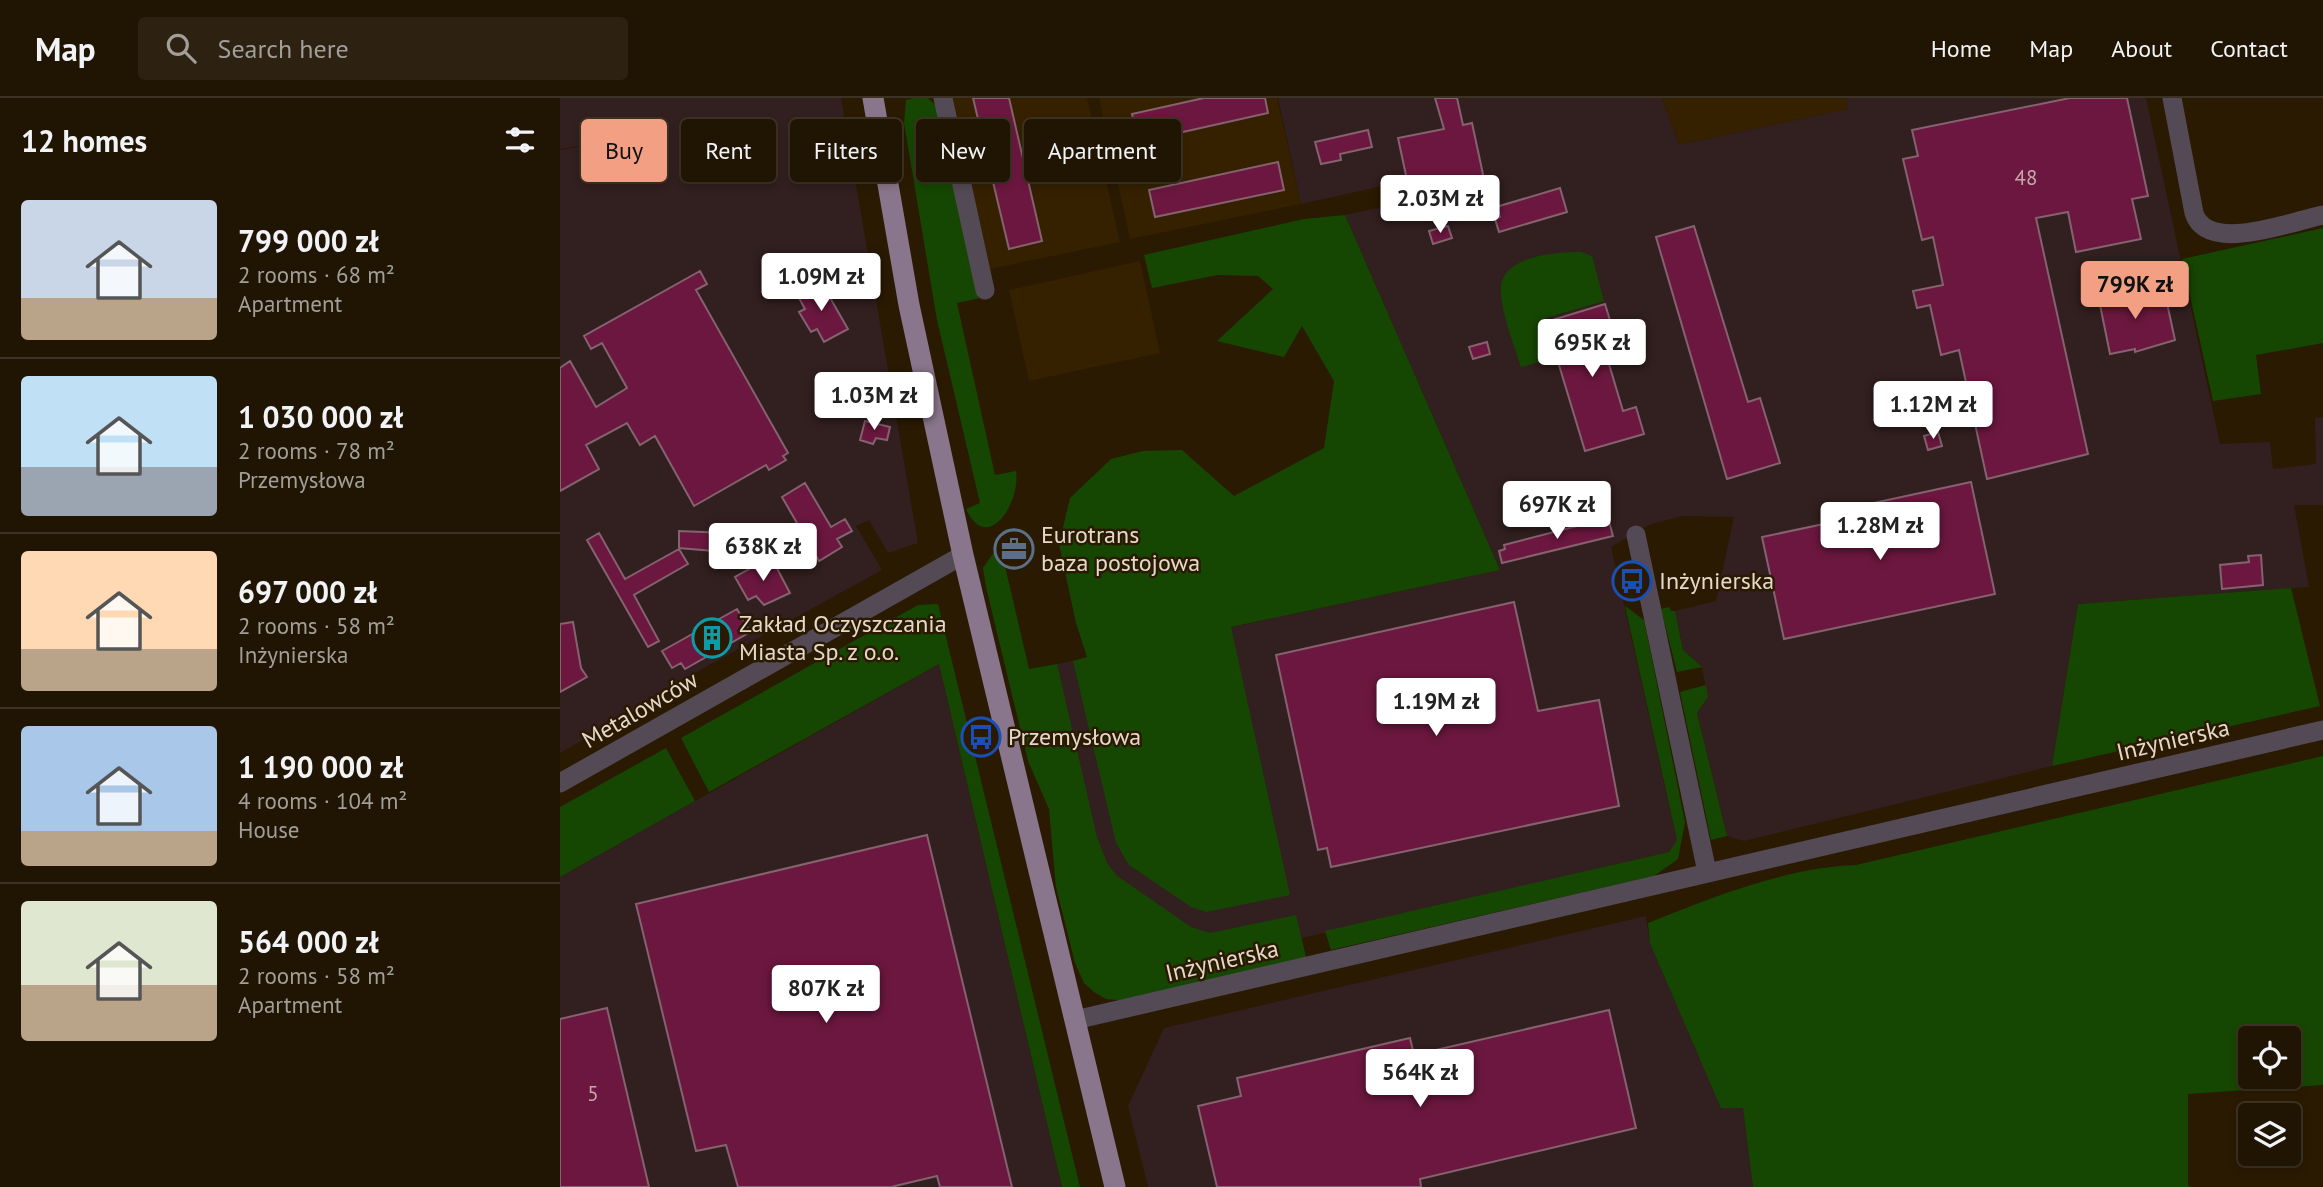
<!DOCTYPE html>
<meta charset="utf-8">
<style>
:root{--surface:#201402;--page:#2d2111;--text:#f1f3f6;--muted:#a29e99;--line:#3d3324;--accent:#f39f83}
body{margin:0;font-family:"PT Sans",sans-serif;background:var(--page);color:var(--text);height:100vh;display:flex;flex-direction:column;font-size:26px;white-space:nowrap}
*{box-sizing:border-box;margin:0}
p{font-size:23px;color:var(--muted)}
.icon{flex:none;width:38px;height:38px;fill:none;stroke:currentColor;stroke-width:2;stroke-linecap:round;stroke-linejoin:round}
.map{position:relative;flex:1;overflow:hidden}
.details{display:flex;flex-direction:column;background:var(--surface);width:560px}
.details>*{flex:none}
.banner{position:absolute;left:21px;top:21px;width:665px;height:63px;display:flex;gap:14px}
.controls{position:absolute;left:1678px;top:928px;display:grid;gap:14px}
.controls a{display:grid;place-items:center;width:63px;height:63px;border-radius:7px;background:var(--surface);box-shadow:0 4px 10px #0003,0 0 0 2px var(--line);font-size:35px}
.price{position:absolute;translate:-50% -60px;padding:0 16px;border-radius:7px;background:#fff;color:#222;font-size:23px;line-height:46px;filter:drop-shadow(0 2px 4px #0008)}
.price::after{content:'';position:absolute;left:50%;top:42px;width:21px;height:16px;margin-left:-10px;background:inherit;clip-path:polygon(0 0,100% 0,50% 100%)}
.price.active{background:var(--accent);color:#111}
ul{padding:0;list-style:none}
li{display:flex;align-items:center;gap:21px;height:175px;padding:0 21px}
li+li{border-top:2px solid var(--line)}
li span{display:grid;place-items:center;flex:none;width:196px;height:140px;border-radius:7px;color:#555}
li>.icon{margin-inline-start:auto}
span .icon{width:84px;height:84px;fill:#fffc;stroke-width:1}
li b{font-size:30px}
h2{display:flex;justify-content:space-between;align-items:center;height:84px;padding:0 21px;font-size:30px}
.chip{padding:0 24px;border-radius:7px;background:var(--surface);box-shadow:0 4px 10px #0003,0 0 0 2px var(--line);font-size:24px;line-height:63px}
.chip.active{background:var(--accent);color:#111}
header{display:flex;align-items:center;gap:42px;box-sizing:border-box;height:98px;padding:0 35px;background:var(--surface);border-bottom:2px solid var(--line)}
header strong{font-size:33px}
nav{display:flex;gap:38px;margin-inline-start:auto;font-size:24px}
.search{width:490px;height:63px;background:var(--page);display:flex;align-items:center;gap:18px;box-sizing:border-box;padding:0 24px;border-radius:7px;color:var(--muted);font-size:26px}
main{display:flex;flex:1;min-height:0}
.map>svg:first-child{display:block}
.built{fill:#352100}
.industrial{fill:#321f1f}
.green{fill:#164702;fill-rule:evenodd}
.building{fill:#6c173f;stroke:#84626e;stroke-width:2}
.lines{fill:none;stroke-linecap:round;stroke-linejoin:round}
.minor{stroke:#544a55;stroke-width:19}
.major{stroke:#8a768c;stroke-width:21}
.labels{text-anchor:middle;stroke-width:5;stroke-linejoin:round;paint-order:stroke}
.number-label{font-size:21px;fill:#c6a8a7}
.poi-label{font-size:24px;fill:#e4d9ca;stroke:#2a1a02;text-anchor:start}
.street-label{font-size:24px;fill:#e4d9ca;stroke:#2a1a02}
</style>
<header>
<strong>Map</strong>
<div class="search"><svg class="icon" aria-label="search" viewBox="0 0 24 24"><circle cx="10" cy="10" r="6"/><path d="M15 15l6 6"/></svg>Search here</div>
<nav><a>Home</a><a>Map</a><a>About</a><a>Contact</a></nav>
</header>
<main>
<section class="details">
<h2>12 homes<svg class="icon" aria-label="filters" viewBox="0 0 24 24"><path d="M4 7h16M4 17h16"/><circle cx="9" cy="7" r="2"/><circle cx="15" cy="17" r="2"/></svg></h2>
<ul>
<li><span style="background:linear-gradient(#c9d6e8 70%,#b9a48a 0)"><svg class="icon" aria-label="home" viewBox="0 0 24 24"><path d="M3 11l9-7 9 7M6 9v11h12V9"/></svg></span><div><b>799 000 zł</b><p>2 rooms · 68 m²</p><p>Apartment</p></div></li>
<li><span style="background:linear-gradient(#bfe0f5 65%,#9aa5b1 0)"><svg class="icon" aria-label="home" viewBox="0 0 24 24"><path d="M3 11l9-7 9 7M6 9v11h12V9"/></svg></span><div><b>1 030 000 zł</b><p>2 rooms · 78 m²</p><p>Przemysłowa</p></div></li>
<li><span style="background:linear-gradient(#ffd9b3 70%,#b9a48a 0)"><svg class="icon" aria-label="home" viewBox="0 0 24 24"><path d="M3 11l9-7 9 7M6 9v11h12V9"/></svg></span><div><b>697 000 zł</b><p>2 rooms · 58 m²</p><p>Inżynierska</p></div></li>
<li><span style="background:linear-gradient(#a9c7e8 75%,#b9a48a 0)"><svg class="icon" aria-label="home" viewBox="0 0 24 24"><path d="M3 11l9-7 9 7M6 9v11h12V9"/></svg></span><div><b>1 190 000 zł</b><p>4 rooms · 104 m²</p><p>House</p></div></li>
<li><span style="background:linear-gradient(#dfe7d0 60%,#b9a48a 0)"><svg class="icon" aria-label="home" viewBox="0 0 24 24"><path d="M3 11l9-7 9 7M6 9v11h12V9"/></svg></span><div><b>564 000 zł</b><p>2 rooms · 58 m²</p><p>Apartment</p></div></li>
</ul>
</section>
<div class="map">
<svg width="1763" height="1089" viewBox="0 0 1763 1089">
<rect width="100%" height="100%" fill="#2a1a02"/>
<!-- built -->
<path class="built" d="M393,0H527L560,144L430,171Z
M539,0H717L741,106L570,141Z
M1102,0H1286L1289,11L1119,47Z
M580,163L600,255L469,283L449,192Z"/>
<!-- industrial -->
<path class="industrial" d="M0,0H281L358,445L328,455L309,422L296,428L322,472L104,592L84,608L0,655V52L63,41L0,51Z
M718,0H1102L1119,47L1288,11L1286,0H1586L1660,346L1710,344L1713,371L1756,366L1755,320L1763,319V407H1734L1749,489L1518,506L1492,668L1184,743L1167,738L1137,615L1148,599L1142,570L1123,552L1115,513L1156,503L1174,419L1123,418L1091,426L1051,449L1117,742L1109,754L742,840L532,835L469,572L940,472L785,117L837,106L832,86L741,106Z
M379,566L502,1089H0V779Z
M1086,818L1090,845L1183,1010L1193,1089H588L568,1008L604,930Z"/>
<!-- green -->
<path class="green" d="M354,0H368L378,10L420,200L397,205L435,377L456,373C461,403 428,458 406,411L420,405L377,222L344,25L346,2Z
M785,117L940,472L671,529L730,797L646,814L631,809L569,767L556,745L513,563L527,559L516,525L499,446L510,400L551,361L583,353L622,352L674,398L764,350L774,283L742,228L724,259L657,243L713,191L698,178L658,177L592,190L584,157L744,121Z
M1763,130V245L1696,257L1701,296L1653,303L1622,161Z
M1021,154L1032,158L1044,203L983,221L994,260L961,269C955,249 936,202 942,183C950,157 999,154 1021,154Z
M441,451L469,571L497,566L537,739L547,765L556,777L631,829L650,835L736,817L746,859L567,903L546,901L534,894L524,885L515,865L496,789L489,711L468,663L426,489L423,470L434,454Z
M1731,490L1760,608L1492,668L1518,506Z
M378,506L520,1089H502L379,566L149,694L121,640L358,507Z
M1065,508L1084,522L1125,724L1118,761L1094,778L771,852L765,833L1109,754L1117,742Z
M1109,509L1111,513H1115L1123,552L1142,569L1117,574L1101,511Z
M1146,587L1148,599L1137,615L1167,738L1151,742L1120,594Z
M106,650L135,703L0,779V709Z
M1763,658V987L1628,996V1088L1632,1089H1193L1183,1010H1161L1090,845L1088,825C1150,800 1228,769 1296,767ZM1690,940H1729V978H1690Z"/>
<!-- building -->
<path class="building" d="M413,0H449L482,143L449,151Z
M644,0H705L708,15L578,44L572,16Z
M875,0H897L903,27L912,25L924,81L850,96L838,40L884,31Z
M1510,0H1567L1588,98L1572,101L1581,141L1516,154L1508,114L1476,120L1528,356L1427,381L1399,252L1381,257L1370,207L1357,210L1353,193L1383,187L1373,139L1362,142L1343,61L1358,58L1352,32Z
M808,32L812,49L780,56L781,62L761,66L755,44Z
M718,64L724,92L595,119L589,92Z
M1000,90L1007,114L939,134L935,121L940,119L936,109Z
M888,128L892,140L873,146L869,133Z
M1134,128L1188,304L1200,300L1220,365L1167,381L1096,139Z
M140,173L147,186L136,192L228,355L223,358L226,362L209,372L206,367L134,408L95,338L80,347L67,325L26,347L39,371L0,393V270L10,263L36,309L67,290L42,245L31,251L24,238Z
M261,184L288,231L264,244L257,231L251,234L239,214L245,211L238,198Z
M1561,187L1565,205L1605,196L1615,242L1575,254V251L1550,256L1537,192Z
M1045,206L1053,232L1040,236L1063,313L1076,309L1084,336L1025,353L986,224Z
M927,244L930,256L913,261L909,249Z
M305,323L330,329L327,342L316,340L313,346L300,342Z
M1378,334L1382,348L1368,352L1364,338Z
M1411,384L1435,496L1224,541L1202,439L1297,419L1295,409Z
M245,385L271,429L285,421L292,433L277,441L282,449L259,463L222,399Z
M1048,420L1053,438L942,465L939,453L945,451L944,447Z
M119,433L166,435L165,454L119,450Z
M39,435L65,481L119,451L128,466L74,497L99,543L88,549L27,442Z
M1701,457L1703,487L1662,491L1660,467L1689,464L1688,458Z
M211,459L230,495L204,507L196,498L188,502L175,479Z
M954,504L978,613L1039,602L1059,708L771,769L767,750L758,752L716,557Z
M177,511L190,534L125,571L121,565L112,570L102,553Z
M13,524L21,570L27,579L0,594V526Z
M367,737L452,1089H380L377,1078L331,1089H178L166,1047L136,1053L76,806Z
M47,910L89,1089H0V921Z
M1049,912L1076,1030L860,1081L861,1089H657L638,1008L681,998L677,980L850,940L854,957Z"/>
<g class="lines">
<!-- minor -->
<path class="minor" d="M383,0L425,192
M1612,0L1634,115C1647,157 1732,123 1763,117
M1076,437L1147,774
M0,685L403,457
M515,922L1763,632"/>
<!-- major -->
<path class="major" d="M313,0L349,207L403,457L555,1089"/>
</g>
<!-- icons -->
<defs>
<g id="office-ring" transform="scale(2.0125)"><circle r="9.5" fill="#2a1a02" stroke="#5c6f8a" stroke-width="1.5"/><path d="M-6-3h4V-5.5h4V-3h4V5H-6ZM-1-4.5V-3h2v-1.5ZM-6 0V1H6V0Z" fill="#5c6f8a"/></g>
<g id="bus-ring" transform="scale(2.0125)"><circle r="9.5" fill="#2a1a02" stroke="#1a4fb4" stroke-width="1.5"/><path d="M-5-6H5V4H4V6H2V4H-2V6H-4V4H-5ZM-3.5-4V0h7V-4ZM-3.5 1.2v1.5H-2V1.2ZM2 1.2v1.5H3.5V1.2Z" fill="#1a4fb4"/></g>
<g id="building-ring" transform="scale(2.0125)"><circle r="9.5" fill="#2a1a02" stroke="#0f9aa8" stroke-width="1.5"/><path d="M-4-6H4V6H1V3H-1V6H-4ZM-2.5-4.3h1.7v1.8h-1.7ZM.8-4.3h1.7v1.8H.8ZM-2.5-1h1.7V.8h-1.7ZM.8-1h1.7V.8H.8Z" fill="#0f9aa8"/></g>
</defs>
<g fill-rule="evenodd">
<use href="#office-ring" x="454" y="451"/>
<use href="#bus-ring" x="1072" y="483"/>
<use href="#building-ring" x="152" y="540"/>
<use href="#bus-ring" x="421" y="639"/>
</g>
<g class="labels">
<!-- number labels -->
<g class="number-label">
<text x="1466" y="87">48</text>
<text x="33" y="1003">5</text>
</g>
<!-- poi labels -->
<g class="poi-label">
<text x="481" y="445">Eurotrans<tspan x="481" dy="28">baza postojowa</tspan></text>
<text x="1099" y="491">Inżynierska</text>
<text x="179" y="534">Zakład Oczyszczania<tspan x="179" dy="28">Miasta Sp. z o.o.</tspan></text>
<text x="448" y="647">Przemysłowa</text>
</g>
<!-- street labels -->
<g class="street-label">
<text transform="translate(80 612) rotate(-30)" y="8">Metalowców</text>
<text transform="translate(1613 642) rotate(-13)" y="8">Inżynierska</text>
<text transform="translate(662 863) rotate(-13)" y="8">Inżynierska</text>
</g>
</g>
</svg>
<div class="controls">
<a><svg class="icon" aria-label="locate" viewBox="0 0 24 24"><circle cx="12" cy="12" r="6"/><path d="M12 2v4M12 18v4M2 12h4M18 12h4"/></svg></a>
<a><svg class="icon" aria-label="layers" viewBox="0 0 24 24"><path d="M12 4l9 5-9 5-9-5zM3 14l9 5 9-5"/></svg></a>
</div>
<b class="price" style="left:880px;top:137px">2.03M zł</b>
<b class="price" style="left:261px;top:215px">1.09M zł</b>
<b class="price active" style="left:1575px;top:223px">799K zł</b>
<b class="price" style="left:1032px;top:281px">695K zł</b>
<b class="price" style="left:314px;top:334px">1.03M zł</b>
<b class="price" style="left:1373px;top:343px">1.12M zł</b>
<b class="price" style="left:997px;top:443px">697K zł</b>
<b class="price" style="left:1320px;top:464px">1.28M zł</b>
<b class="price" style="left:203px;top:485px">638K zł</b>
<b class="price" style="left:876px;top:640px">1.19M zł</b>
<b class="price" style="left:266px;top:927px">807K zł</b>
<b class="price" style="left:860px;top:1011px">564K zł</b>
<div class="banner">
<a class="chip active">Buy</a>
<a class="chip">Rent</a>
<a class="chip">Filters</a>
<a class="chip">New</a>
<a class="chip">Apartment</a>
</div>
</div>
</main>
